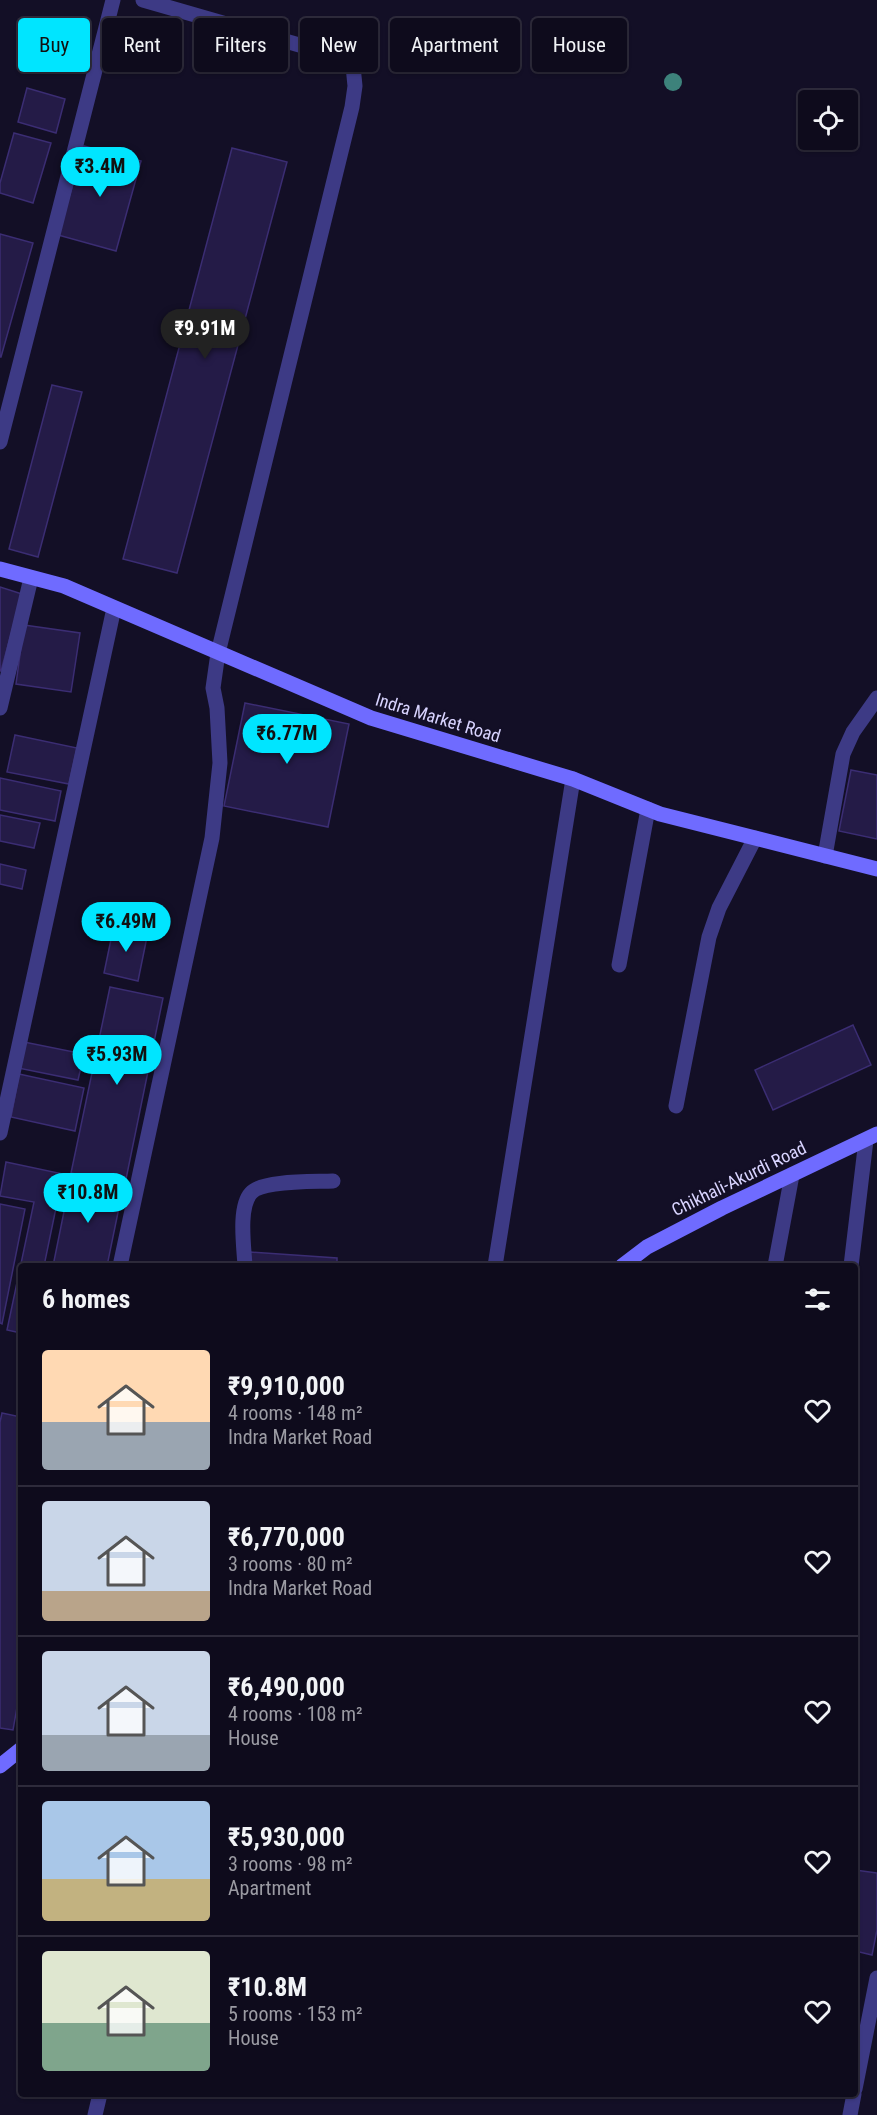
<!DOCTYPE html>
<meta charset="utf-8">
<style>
:root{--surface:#0e0b1c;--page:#1c1929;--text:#f1f3f6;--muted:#9b9ba3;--line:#2e2b3b;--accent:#00e5ff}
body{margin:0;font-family:"Roboto Condensed",sans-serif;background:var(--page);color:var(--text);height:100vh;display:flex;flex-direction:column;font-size:22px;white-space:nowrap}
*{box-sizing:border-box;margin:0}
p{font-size:20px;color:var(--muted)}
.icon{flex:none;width:33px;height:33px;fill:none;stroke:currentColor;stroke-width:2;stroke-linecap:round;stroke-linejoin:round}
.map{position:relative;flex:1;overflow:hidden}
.panel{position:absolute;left:18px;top:1263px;width:840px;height:834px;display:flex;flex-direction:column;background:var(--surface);border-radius:6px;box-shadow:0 2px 4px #0004,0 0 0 2px var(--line)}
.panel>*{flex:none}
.guide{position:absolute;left:18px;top:18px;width:842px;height:54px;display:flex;gap:12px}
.buttons{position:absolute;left:798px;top:90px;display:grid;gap:12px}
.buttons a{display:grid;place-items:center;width:60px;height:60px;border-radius:6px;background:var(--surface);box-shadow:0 2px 4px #0004,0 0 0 2px var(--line);font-size:30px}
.price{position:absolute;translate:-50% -51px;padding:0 14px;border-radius:21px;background:var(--accent);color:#111;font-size:20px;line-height:39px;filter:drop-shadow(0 2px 3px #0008)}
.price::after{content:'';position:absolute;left:50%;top:36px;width:18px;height:14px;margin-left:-9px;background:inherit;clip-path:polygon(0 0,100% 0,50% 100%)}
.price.current{background:#222;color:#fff}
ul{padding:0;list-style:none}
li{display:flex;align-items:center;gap:18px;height:150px;padding:0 24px}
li+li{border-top:2px solid var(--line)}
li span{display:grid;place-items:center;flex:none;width:168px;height:120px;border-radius:6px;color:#555}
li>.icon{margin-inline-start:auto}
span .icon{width:72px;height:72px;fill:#fffc;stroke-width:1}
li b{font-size:26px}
h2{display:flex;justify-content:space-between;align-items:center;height:72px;padding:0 24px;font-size:26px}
.tag{padding:0 21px;border-radius:6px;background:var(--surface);box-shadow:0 2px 4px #0004,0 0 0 2px var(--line);font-size:21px;line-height:54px}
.tag.current{background:var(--accent);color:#111}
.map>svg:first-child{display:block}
.building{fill:#241b47;stroke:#3b2d73;stroke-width:1.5}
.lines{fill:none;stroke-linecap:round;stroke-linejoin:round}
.lane{stroke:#3d3a85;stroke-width:15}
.street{stroke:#3d3a85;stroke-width:15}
.secondary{stroke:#6f6bff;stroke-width:15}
.tree{fill:#3d827b}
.labels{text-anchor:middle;stroke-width:4.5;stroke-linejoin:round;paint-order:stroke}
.street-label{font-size:18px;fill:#d9d4ff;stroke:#130f26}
</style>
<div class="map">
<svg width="877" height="2115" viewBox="0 0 877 2115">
<rect width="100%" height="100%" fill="#130f26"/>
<!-- building -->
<path class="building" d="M27,88L65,99L56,133L18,122Z
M14,133L51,143L33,203L0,193V183Z
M84,146L141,161L116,251L58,235Z
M232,148L287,162L177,573L123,559Z
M0,234L33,243L1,357H0Z
M52,385L82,392L38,557L9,549Z
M0,587L22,594L1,671H0Z
M24,625L80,633L71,692L16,684Z
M245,703L349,724L328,827L224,806Z
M15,735L77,748L69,784L7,772Z
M851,770L877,775V839L839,831Z
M0,778L61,791L55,821L0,810Z
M0,815L40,823L34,848L0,841Z
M0,864L26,870L22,889L0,884Z
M114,925L148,932L138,981L104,973Z
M110,987L163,998L125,1184L71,1173Z
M853,1025L871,1065L773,1110L755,1070Z
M24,1042L84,1054L78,1080L18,1068Z
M19,1074L84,1088L75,1131L11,1117Z
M6,1162L63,1174L44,1266H21V1333L7,1330L34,1202L0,1196Z
M71,1177L123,1188L107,1266H53Z
M0,1204L25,1209L2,1324L0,1323Z
M250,1252L337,1258V1266H249Z
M2,1413L21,1417V1685L13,1730L0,1728V1422Z
M855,1870L877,1873V1930L872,1955L855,1951Z"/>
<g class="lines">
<!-- lane -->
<path class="lane" d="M825,856L843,754L853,732L877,698
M619,965L648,809
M676,1106L709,937L719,908L755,838
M120,1266L212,838L220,763L217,708L213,688L218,653L352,107L355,86L353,66L341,57L143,0
M245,1266C244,1247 238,1207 251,1193C262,1180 315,1182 333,1181
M775,1266L792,1175
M851,1266L866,1140
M95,2115L100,2094"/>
<!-- street -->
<path class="street" d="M0,442L113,0
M0,708L31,578
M0,1133L114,608
M495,1266L573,779
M855,2089L877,1978
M850,2115L854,2094"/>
<!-- secondary -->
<path class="secondary" d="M0,569L64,586L371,718L573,779L660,814L877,869
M622,1266L647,1247L722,1208L877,1134
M0,1766L21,1749"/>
</g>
<!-- trees -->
<circle class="tree" cx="673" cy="82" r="9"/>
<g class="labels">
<!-- street labels -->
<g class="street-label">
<text transform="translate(438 718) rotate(17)" y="6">Indra Market Road</text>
<text transform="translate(739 1179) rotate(-26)" y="6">Chikhali-Akurdi Road</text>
</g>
</g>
</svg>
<div class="buttons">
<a><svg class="icon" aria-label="locate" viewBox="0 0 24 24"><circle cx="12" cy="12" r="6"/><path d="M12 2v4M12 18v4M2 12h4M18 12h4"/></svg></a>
</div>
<b class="price" style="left:100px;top:198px">₹3.4M</b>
<b class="price current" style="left:205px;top:360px">₹9.91M</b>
<b class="price" style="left:287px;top:765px">₹6.77M</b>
<b class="price" style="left:126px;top:953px">₹6.49M</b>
<b class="price" style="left:117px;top:1086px">₹5.93M</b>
<b class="price" style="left:88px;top:1224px">₹10.8M</b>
<div class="guide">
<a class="tag current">Buy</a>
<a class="tag">Rent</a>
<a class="tag">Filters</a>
<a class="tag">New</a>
<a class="tag">Apartment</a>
<a class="tag">House</a>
</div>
<section class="panel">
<h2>6 homes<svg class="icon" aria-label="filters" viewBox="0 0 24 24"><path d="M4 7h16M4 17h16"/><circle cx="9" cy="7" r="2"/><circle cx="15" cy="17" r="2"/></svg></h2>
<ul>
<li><span style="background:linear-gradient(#ffd9b3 60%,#9aa5b1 0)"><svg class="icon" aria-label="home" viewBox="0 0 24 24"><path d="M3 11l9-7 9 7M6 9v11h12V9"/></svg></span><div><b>₹9,910,000</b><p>4 rooms · 148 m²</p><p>Indra Market Road</p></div><svg class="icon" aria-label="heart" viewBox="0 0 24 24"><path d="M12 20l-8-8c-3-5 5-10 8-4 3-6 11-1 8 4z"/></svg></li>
<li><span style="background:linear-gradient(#c9d6e8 75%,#b9a48a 0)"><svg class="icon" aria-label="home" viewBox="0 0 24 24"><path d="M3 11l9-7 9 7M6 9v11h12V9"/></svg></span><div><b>₹6,770,000</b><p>3 rooms · 80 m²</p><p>Indra Market Road</p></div><svg class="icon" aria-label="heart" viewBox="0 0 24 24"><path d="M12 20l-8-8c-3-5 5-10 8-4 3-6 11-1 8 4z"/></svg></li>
<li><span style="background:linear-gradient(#c9d6e8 70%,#9aa5b1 0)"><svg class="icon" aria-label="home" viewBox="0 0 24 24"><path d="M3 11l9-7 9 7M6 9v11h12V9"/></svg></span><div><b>₹6,490,000</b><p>4 rooms · 108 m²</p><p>House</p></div><svg class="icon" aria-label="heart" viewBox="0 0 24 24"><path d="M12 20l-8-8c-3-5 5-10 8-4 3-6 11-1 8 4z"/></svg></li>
<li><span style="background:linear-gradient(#a9c7e8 65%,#c2b280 0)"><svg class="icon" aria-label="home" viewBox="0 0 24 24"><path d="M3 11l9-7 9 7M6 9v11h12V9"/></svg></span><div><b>₹5,930,000</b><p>3 rooms · 98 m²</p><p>Apartment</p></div><svg class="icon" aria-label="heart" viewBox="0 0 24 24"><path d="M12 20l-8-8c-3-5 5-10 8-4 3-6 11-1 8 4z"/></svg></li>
<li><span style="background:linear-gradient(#dfe7d0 60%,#7fa58c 0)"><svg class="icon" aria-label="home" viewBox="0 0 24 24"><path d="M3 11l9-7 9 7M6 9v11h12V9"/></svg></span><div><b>₹10.8M</b><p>5 rooms · 153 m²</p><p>House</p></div><svg class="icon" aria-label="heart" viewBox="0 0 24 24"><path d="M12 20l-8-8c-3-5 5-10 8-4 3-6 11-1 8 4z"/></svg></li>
</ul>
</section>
</div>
